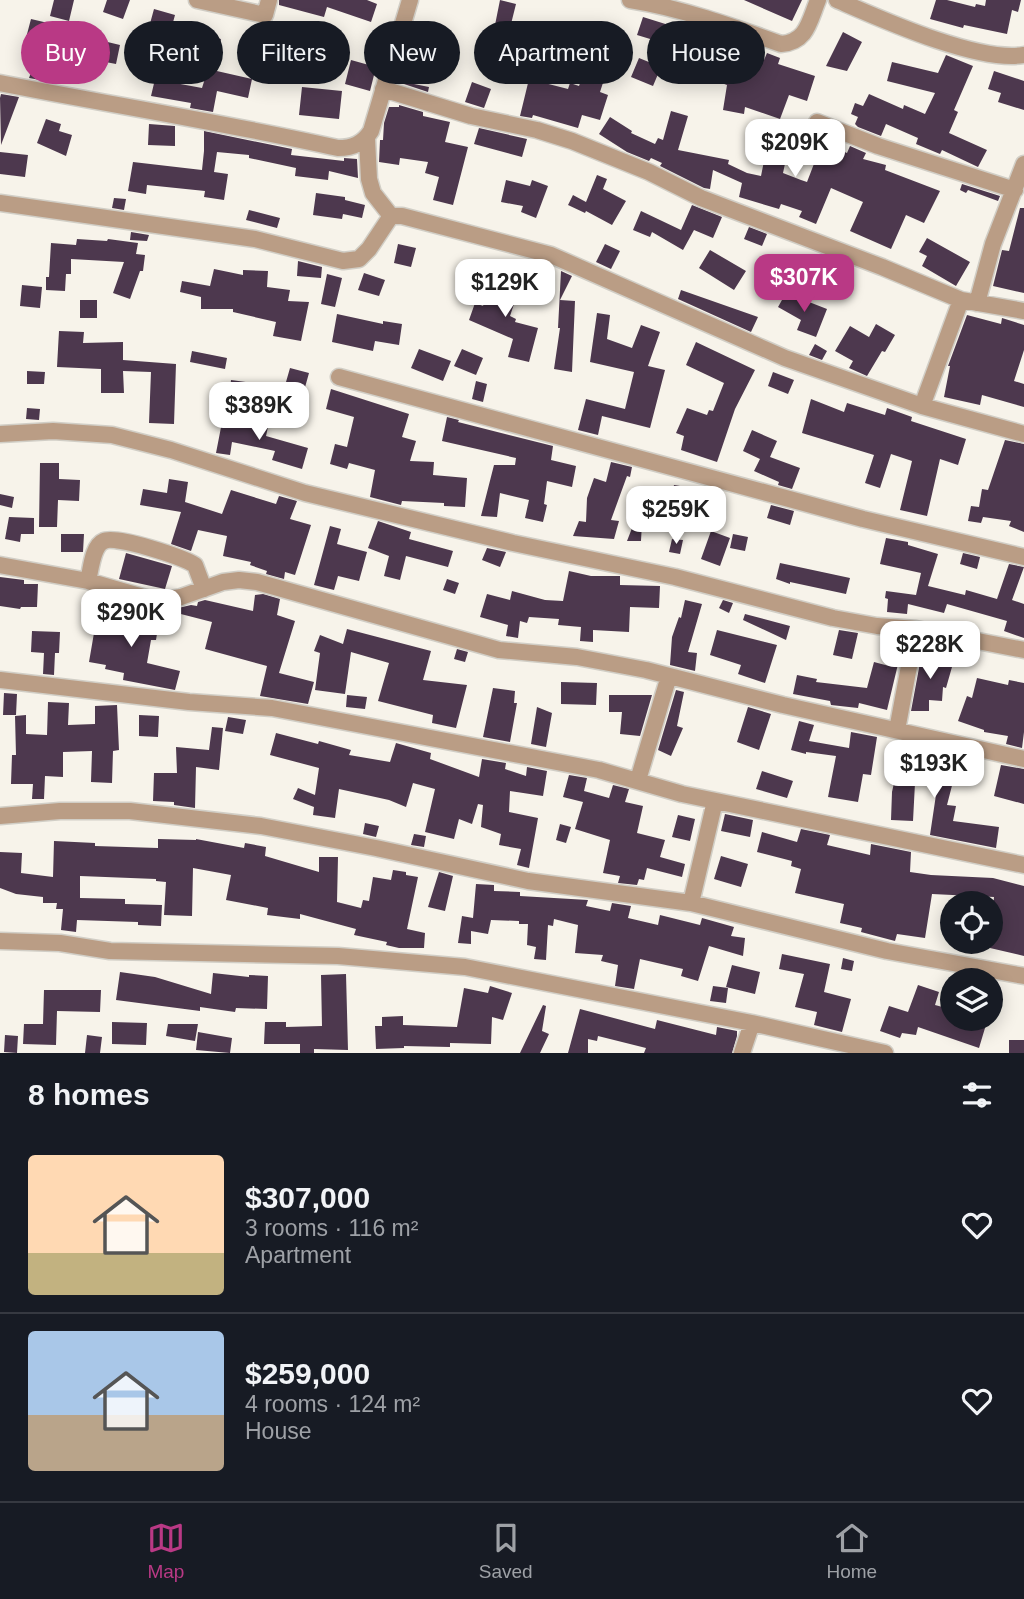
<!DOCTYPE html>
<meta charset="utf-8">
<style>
:root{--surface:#171b24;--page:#20242c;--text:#f1f3f6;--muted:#9ea1a6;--line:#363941;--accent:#b93985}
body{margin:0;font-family:Helvetica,sans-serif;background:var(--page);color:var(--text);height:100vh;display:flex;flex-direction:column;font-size:26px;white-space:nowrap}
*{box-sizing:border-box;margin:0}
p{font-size:23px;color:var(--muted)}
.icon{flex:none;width:38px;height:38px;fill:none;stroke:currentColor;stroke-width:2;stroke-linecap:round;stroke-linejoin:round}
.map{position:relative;height:1053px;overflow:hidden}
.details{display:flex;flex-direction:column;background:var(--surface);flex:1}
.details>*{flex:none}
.top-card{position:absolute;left:21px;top:21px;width:984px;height:63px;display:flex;gap:14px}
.buttons{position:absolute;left:940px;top:891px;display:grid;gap:14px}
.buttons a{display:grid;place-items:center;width:63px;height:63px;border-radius:50%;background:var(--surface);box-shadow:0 4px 18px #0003;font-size:35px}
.price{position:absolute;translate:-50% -60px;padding:0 16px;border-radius:14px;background:#fff;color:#222;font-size:23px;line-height:46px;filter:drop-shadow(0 2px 4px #0008)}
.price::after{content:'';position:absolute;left:50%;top:42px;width:21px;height:16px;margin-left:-10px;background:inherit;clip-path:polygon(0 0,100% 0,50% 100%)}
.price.selected{background:var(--accent);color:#fff}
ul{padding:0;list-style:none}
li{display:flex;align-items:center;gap:21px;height:175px;padding:0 28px}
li+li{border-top:2px solid var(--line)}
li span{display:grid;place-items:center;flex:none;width:196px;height:140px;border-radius:7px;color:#555}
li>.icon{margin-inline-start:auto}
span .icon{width:84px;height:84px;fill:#fffc;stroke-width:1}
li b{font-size:30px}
h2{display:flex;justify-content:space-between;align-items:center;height:84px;padding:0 28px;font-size:30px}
.chip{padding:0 24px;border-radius:32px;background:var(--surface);box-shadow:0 4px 18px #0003;font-size:24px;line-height:63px}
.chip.selected{background:var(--accent);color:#fff}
.tabs{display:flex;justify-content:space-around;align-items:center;height:98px;border-top:2px solid var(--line);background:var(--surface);font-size:19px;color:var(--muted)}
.tabs a{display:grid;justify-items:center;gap:4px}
.tabs .selected{color:var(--accent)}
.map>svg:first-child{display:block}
.building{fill:#4d384e}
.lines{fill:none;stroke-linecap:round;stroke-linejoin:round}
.minor-casing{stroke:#d1cec6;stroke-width:19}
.minor{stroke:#ba9d85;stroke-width:16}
</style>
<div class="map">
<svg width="1024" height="1053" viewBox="0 0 1024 1053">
<rect width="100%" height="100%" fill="#f7f3ea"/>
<!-- building -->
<path class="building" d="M54,0H74L69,21L50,16Z
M107,0H130L123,19L103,12Z
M279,0H367L377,4L371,22L327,7L324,17L279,5Z
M500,0L516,4L510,28L495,25Z
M744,0H802L792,21Z
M936,0H947L975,7L976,4L985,6L986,0H1021L1018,12L1012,10L1007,34L964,25L963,28L930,19Z
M154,9L175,15L169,37L148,31Z
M643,17L675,27L670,45L637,35Z
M31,19L48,23L43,42L26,38Z
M563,26L617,49L611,58L600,92L608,95L600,120L582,115L578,128L533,115L532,118L520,116L529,79L568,89L570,83L579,86L589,59L556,48Z
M192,32L221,39L216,59L188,53Z
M277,32L300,34L292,83L266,77Z
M843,32L862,42L847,71L826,66Z
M699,34L733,41L731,49L764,60L767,53L780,58L778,64L815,76L807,101L789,95L780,119L745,107L744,114L723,110L727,85L705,77L711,60L694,57Z
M95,39L120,45L116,64L90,59Z
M946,55L973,66L954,110L958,112L949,133L987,150L978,167L942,150L940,154L916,144L918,138L886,124L881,136L858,127L855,124L858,117L851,114L855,103L863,106L869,94L903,109L904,105L925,114L935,93L887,81L892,62L938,73Z
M639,58L661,67L653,86L631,77Z
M36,59L52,65L46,81L29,78Z
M351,60L376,67L370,91L345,84Z
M208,69L252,79L248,98L217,91L213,112L190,108L191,103L151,96L156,75L176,79L175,83L202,88Z
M994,71L1024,81V110L998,102L1001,93L988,89Z
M404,82L429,87L428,92L404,84Z
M472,82L491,89L484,108L465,102Z
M302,87L342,91L339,119L299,115Z
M1,94L19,97L1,145L0,98Z
M399,105L423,112V116L450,122L445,142L468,147L453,205L433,200L439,177L425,173L428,162L400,158L399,165L379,162L380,140H383L384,123L389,107H399Z
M671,111L688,116L678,150L729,160L728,164L747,173L761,176L770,131L791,136L783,173L801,180L807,182L822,143L847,153L850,146L866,153L863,159L886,165L885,170L940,191L924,223L906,215L891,249L850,231L863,202L831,188L816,224L799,217L802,211L781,204L779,209L739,197L742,183L713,170L710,189L704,188L660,166L662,163L651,158L649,161L627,152L599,134L610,117L632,131L631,133L655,144L658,138L663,140Z
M46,119L61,124L59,131L72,135L66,156L37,143Z
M149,124L175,126V146L148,145Z
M479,128L527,139L522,157L474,144Z
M204,131L292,149L291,155L344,161V158L357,159L358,178L329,171L328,180L295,176L296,168L249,158V155L217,152L214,172L228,174L224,200L204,197L205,191L147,185L146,194L128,191L133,162L202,170L204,151Z
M0,152L28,155L25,177L0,174Z
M597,175L607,179L603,189L626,201L612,225L586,211L585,213L568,205L573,195L586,202Z
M506,180L530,186L532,180L548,186L536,218L521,212L523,206L501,202Z
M962,184L1000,196L998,201L968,190L966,193L960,190Z
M316,193L345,197V200L365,205L362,218L343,214L342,219L313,215Z
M114,198L126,199L124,210L112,208Z
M692,205L722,217L713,238L694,230L683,250L652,232L650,237L633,230L641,211L681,230Z
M1020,208H1024V293L993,286L1002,250L1009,251Z
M249,210L280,218L277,228L246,220Z
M749,227L767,234L762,246L744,239Z
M131,232L149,235L147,241L130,240Z
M927,238L970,262L956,286L922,266L927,256L919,252Z
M77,239L107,241L108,239L138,243L136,254L145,255L143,271H140L130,299L113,293L124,262L71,259V274H66L65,291L46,290V277H49L51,243L76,245Z
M398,244L416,248L411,267L394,263Z
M605,244L620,251L611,269L596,262Z
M710,250L746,271L734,290L699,268Z
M298,261L322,267L321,278L297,276Z
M214,269L243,275V270L268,271L267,287L290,290L288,301L309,302L301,341L273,336L276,322L233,312V309H201V297L180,292L182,281L210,286Z
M561,271L572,276L560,300L575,301L572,372L554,369L560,328H558Z
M789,272L803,278L798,290L784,283Z
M364,273L385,280L379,296L358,290Z
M327,274L342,278L335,307L321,304Z
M493,277L520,286L510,316L516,319L515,322L538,328L529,362L508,357L513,339L469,320L475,303L483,306Z
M22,285L42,287L40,308L20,306Z
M681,290L758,317L751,332L678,299Z
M786,293L827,309L816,337L797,330L801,320L778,307Z
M80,300H97V318H80Z
M597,313L610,315L607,339L632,348L641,325L660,332L648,366L665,370L650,428L602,416L598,435L578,430L586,399L625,409L634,372L590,362Z
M337,314L383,324V321L402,324L399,345L375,341L373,351L332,342Z
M967,315L1001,324L1002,318L1024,325V350L1014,381L1024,384V407L982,395L980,405L944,397L950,366H948Z
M876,324L895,335L885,352L882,351L867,376L849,368L853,361L835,351L850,326L869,337Z
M59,331L84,332L83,343L123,342V360L176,364L174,424L149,423L151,372L123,371L124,393H101V369L57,367Z
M696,342L755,370L735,409L717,462L681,450L684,436L676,433L687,408L707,415L709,410L713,411L724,383L686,365Z
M815,344L827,351L822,360L809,355Z
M419,349L451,361L443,381L411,368Z
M462,349L483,358L476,375L454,366Z
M192,351L227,358L225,369L190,362Z
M290,368L309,373L297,416L278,410Z
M27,371L45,372L44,384H27Z
M773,372L794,380L788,394L768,386Z
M231,380L253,383L250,402L229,398Z
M476,381L487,384L483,402L472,399Z
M331,389L409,414L402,437L416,441L410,461L434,462L433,475L467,478L465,507L444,506V503L402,501L401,505L370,497L375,470L349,463L347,469L330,464L335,444L347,447L354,417L326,409Z
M811,399L844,412L847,403L885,415L887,408L912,417L911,421L966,439L958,465L940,459L927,516L900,510L912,461L891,454L880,488L865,483L874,455L802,433Z
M27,408L40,409L39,420L26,419Z
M223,417L268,427L266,436L308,448L302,469L272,460L275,451L232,442L230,455L216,453Z
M447,417L459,420L458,422L553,446L551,460L576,466L572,487L547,481L544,504L547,505L543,522L525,518L529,500L500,493L497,517L481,516L494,465H515L516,458L442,441Z
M752,430L777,441L770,457L800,468L792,489L778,485L779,482L754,471L760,459L743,451Z
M1005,440L1024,444V532L1009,526L1011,521L983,517L981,523L968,521L971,506L979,507L982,489L988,490Z
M611,462L632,467L630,477L627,476L611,520L619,521L614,539L573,536L579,521L586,522L587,498L594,478L606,482Z
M40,463H59V479L80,480L79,501L58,500L57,527H39Z
M169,479L188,482L185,502L222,514L231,490L276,504L279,496L297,501L290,519L311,525L295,575L285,572L284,579L266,574L267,571L250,565L251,562L223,556L227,536L198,530L191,551L171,544L181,512L140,505L143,489L167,493Z
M674,485L692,488L690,494L704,496L696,521L667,515Z
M0,494L14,497L12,508L0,505Z
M641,505H643L641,541H627Z
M771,505L794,511L790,525L767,518Z
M9,517L34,518V534H21L20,542L5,539Z
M378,521L411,532L409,539L453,551L448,567L406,556L400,580L384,576L389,556L368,548Z
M330,526L341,529L337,544L367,552L359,581L338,576L334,590L314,585Z
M711,531L730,538L720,566L701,559Z
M61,534H84L83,552H61Z
M733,534L748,537L745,551L730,548Z
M886,538L908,542V545L938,554L928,586L965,595L966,590L997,599L1009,564L1024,567L1012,600L1024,604V638L1004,631L1007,621L947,604L944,613L908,604L907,614L887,612L888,599L885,598L886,591L916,595L921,573L880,564Z
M672,539L683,540L680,554L669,552Z
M487,548L506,552L500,567L482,560Z
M126,553L172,566L165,589L119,579Z
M963,553L980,557L977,569L960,564Z
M780,563L850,578L846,594L790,582V584L776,579Z
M569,571L591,576H620V585L660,586L659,608L630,607L629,632L593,630V642L580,641L581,627L558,625L559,619L529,617L527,623L520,621L518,638L506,636L508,625L480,617L487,594L510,600L512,591L545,600L563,601Z
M0,577L24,580V584H38L37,607H21L20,609L0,606Z
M447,579L459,583L455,594L443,590Z
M263,594L280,599L277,615L295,621L279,673L314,682L308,704L260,696L267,666L205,649L212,622L173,612L174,609L191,605L197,606L198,602L205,600L253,611L255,595Z
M685,600L702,604L688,652L697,653L695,671L670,665L672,637L679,617L681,618Z
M723,600L733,603L729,613L719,608Z
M122,609L160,615L156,640H151L147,663L180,671L175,690L123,680L124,673L105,669L106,665L89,662L94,633H100L101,613L122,615Z
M745,614L790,626L786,640L743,620Z
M347,629L431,651L423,680L467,685L456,728L432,723L433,715L378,701L389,663L351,652L345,694L315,690L320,653L314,651L320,635L343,644Z
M717,630L777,645L765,683L738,674L741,665L710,655Z
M839,630L858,633L852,659L833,655Z
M32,631L60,632L59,653H55L54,675L43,674L44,653L31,652Z
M894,638L904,639L887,710L859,703L858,708L831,705L830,701L793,694L797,675L817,679L816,682L867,688L874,662L889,666Z
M924,641L934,643L928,660L952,667L946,688L943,687L942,701L929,700V711H911Z
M457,649L468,652L465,662L454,659Z
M977,678L1008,685L1009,680L1024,683V732L1022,748L1006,744L1008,736L984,732V730L958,721L967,696L972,698Z
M561,682L597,683L596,705L561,704Z
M493,688L515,691L514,703H517L510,742L483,737Z
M676,690L684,692L677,726L683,728L671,756L658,750Z
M4,693L17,694L16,715H3Z
M347,695L367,697L365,709L346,707Z
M609,695H652L640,736L620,734L622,712H609Z
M48,702L69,703L68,725L95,724V706L117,705L119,750L113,751L112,783L91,782L92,751L63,752V777L45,776L44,799H32L33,784H11L12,755H16L15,716L26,715V734L47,735Z
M537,707L552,713L546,747L531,744Z
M748,707L771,714L759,750L737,742Z
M139,715L159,716L158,737L139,736Z
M228,717L246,720L243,734L225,731Z
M799,721L814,725L809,741L849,748L851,732L877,737L871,775L863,774L858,802L828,797L836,756L806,752V754L791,750Z
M212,727L223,728L219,770L196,767L195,808L174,805V802L153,801L154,773H177L176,747L209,750Z
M276,733L318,744L319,741L351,750L349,755L390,762L396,743L431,753L430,759L479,777L482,759L506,763L505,769L526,776L527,767L547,771L543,796L510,791L509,812L538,818L529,868L517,865L521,849L499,845L501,834L481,827L483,805L478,804L472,824L459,819L454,839L425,832L435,789L413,783L406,807L389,800L339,789L335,818L313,815L314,807L293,799L298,788L315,795L319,768L270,755Z
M902,747L925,752L924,757L940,761L939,777L943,767L956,770L947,805L956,806L953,821L999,827L996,848L930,835L937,788L915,783L913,821L891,820L892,792Z
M1001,765L1024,769V804L994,796Z
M762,771L793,781L787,798L756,789Z
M569,775L587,778L584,791L609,798L613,785L629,789L625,802L643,806L637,833L665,840L660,857L685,864L682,877L647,868L644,880L639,879L637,885L618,883L620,876L603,873L610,840L575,829L583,802L563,797Z
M725,814L753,820L750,837L721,831Z
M678,815L695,819L690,841L672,837Z
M365,823L379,826L376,837L363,834Z
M560,824L571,827L566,843L556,840Z
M801,829L830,835L827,845L870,855L871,844L911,852L910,872L931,875L993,878L1024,886V956L990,948L994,897L932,894L925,938L897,934L895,941L861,932L862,928L840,923L844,904L795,893L801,869L791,866L792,861L757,852L762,832L797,842Z
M414,834L426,836L424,847L411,845Z
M158,839L196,840V839L244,848L245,843L266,847L265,856L319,872V857H338L337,902L361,908L363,900L369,901L373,877L391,880L393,870L406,872V875L418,877L407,929L425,933L424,948H399L386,945L387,942L354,935L356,929L300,914V919L267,915L268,908L226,900L231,875L193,868L192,916L164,915L166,882L156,881V879L80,876V898L125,899V904L162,905L161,926L138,925V922L77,920L76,932L61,930L63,909H56L57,903H43V897L16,894L0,888V852L22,853L21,873L53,877L54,841L95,843V846L158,848Z
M721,856L748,864L741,887L714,879Z
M439,872L453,876L445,911L428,907Z
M476,884L494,885V891L520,892V896L588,900L586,906L610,911L612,903L631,906L628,918L658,925L660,915L700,925L702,918L734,927L731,936L745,938L743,956L709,946L698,981L681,976L683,969L640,959L634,989L615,986L618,965L601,961L603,955L575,953L578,925L554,919L553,926L548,925L546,960L534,959L536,947L527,945L528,924H519V921L491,920L488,934L471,931V944L458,943L462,916L473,918Z
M782,954L830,964L824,992L851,999L842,1032L814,1025L817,1012L795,1007L804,974L779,969Z
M843,958L854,961L852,971L841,969Z
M732,965L760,972L755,994L726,987Z
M120,972L155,977L211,994L213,973L249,977V975L268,976L267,1009L236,1008L235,1012L200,1007V1011L116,1000Z
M346,974L348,1050L314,1049V1053H300V1044H264L265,1022H286V1027L322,1026L321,975Z
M918,985L939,992L935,1005L950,1009L947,1018H988L979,1048L918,1027L916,1035L902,1033L900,1038L880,1031L889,1006L908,1012Z
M490,986L512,993L503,1020L492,1017L491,1044L450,1043V1047L404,1046V1048L376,1049L375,1026H382V1017L403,1016V1025L457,1027L464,988L488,993Z
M713,986L728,988L726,1003L710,1001Z
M44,990H101L100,1012L57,1011L56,1045L23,1044L24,1024H43Z
M543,1005L546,1006L542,1031L549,1034L540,1053H520Z
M580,1009L655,1029L657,1020L716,1035L717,1027L737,1031V1036L732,1053H644L646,1048L598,1036L597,1041L588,1039V1053H568Z
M112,1022L147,1023L146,1045L112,1044Z
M168,1024H198L195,1041L166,1036Z
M198,1032L232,1038L230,1053L196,1050Z
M5,1035L18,1036L17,1053L4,1052Z
M87,1035L102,1037L100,1053H85Z
M1009,1040H1024V1053H1009Z"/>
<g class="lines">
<!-- minor casing -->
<g class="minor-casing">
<path id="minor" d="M197,0L265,15L269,0
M630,0C681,8 731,26 781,44C807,42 809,22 818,0
M837,0C881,19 978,63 1024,55
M0,83C113,105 226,123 338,148C352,148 363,144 371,131L410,0
M383,89L471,116L537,130L572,141L649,172L701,198L882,267L961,300L1024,311
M817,122L878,146L1015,190
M367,139L369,179L373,193L391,216
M0,203L255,239L343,261L359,259L369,249L391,216H402L551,255L785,358L922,406L1024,434
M977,303L993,244L1024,164
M339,377L863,519L1024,557
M922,406L961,300
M0,434L53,431L112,435L171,450L305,493L513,543L675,577L833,618L877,626L916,629L1024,650
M0,565L88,581L150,599L164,600L181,597L223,582L239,580L257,582L499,650L577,657L646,670L783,705L1024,759
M88,581C91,570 92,546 104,541C116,535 182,557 195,565L204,589
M0,680L189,702L272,708L599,770L682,794L1024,865
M897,730L916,629
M638,780L669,676
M0,816L60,811H130L261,826L376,848L528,881L691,903L887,951L1024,976
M691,903L715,801
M0,941L60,943L110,951L338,956L465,967L752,1023L885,1053
M742,1053L752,1023"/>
</g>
<!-- minor -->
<use href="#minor" class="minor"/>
</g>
</svg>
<div class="buttons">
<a><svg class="icon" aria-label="locate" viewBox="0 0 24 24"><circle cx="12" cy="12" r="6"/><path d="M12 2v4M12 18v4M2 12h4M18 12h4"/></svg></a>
<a><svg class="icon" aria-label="layers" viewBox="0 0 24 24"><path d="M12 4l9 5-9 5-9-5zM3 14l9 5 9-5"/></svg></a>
</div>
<b class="price" style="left:795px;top:179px">$209K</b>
<b class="price selected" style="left:804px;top:314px">$307K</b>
<b class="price" style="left:505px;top:319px">$129K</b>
<b class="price" style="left:259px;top:442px">$389K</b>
<b class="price" style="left:676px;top:546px">$259K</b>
<b class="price" style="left:131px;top:649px">$290K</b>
<b class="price" style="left:930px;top:681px">$228K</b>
<b class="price" style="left:934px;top:800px">$193K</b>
<div class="top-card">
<a class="chip selected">Buy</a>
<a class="chip">Rent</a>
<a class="chip">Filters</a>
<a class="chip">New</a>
<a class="chip">Apartment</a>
<a class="chip">House</a>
</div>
</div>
<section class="details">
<h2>8 homes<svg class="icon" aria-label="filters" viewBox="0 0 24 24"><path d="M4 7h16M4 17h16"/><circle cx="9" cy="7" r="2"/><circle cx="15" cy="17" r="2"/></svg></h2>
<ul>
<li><span style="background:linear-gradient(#ffd9b3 70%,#c2b280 0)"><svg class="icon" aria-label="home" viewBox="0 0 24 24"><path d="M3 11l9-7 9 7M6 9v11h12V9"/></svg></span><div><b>$307,000</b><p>3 rooms · 116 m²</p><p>Apartment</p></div><svg class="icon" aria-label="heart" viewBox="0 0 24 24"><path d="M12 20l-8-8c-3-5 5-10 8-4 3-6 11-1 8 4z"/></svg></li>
<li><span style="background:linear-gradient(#a9c7e8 60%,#b9a48a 0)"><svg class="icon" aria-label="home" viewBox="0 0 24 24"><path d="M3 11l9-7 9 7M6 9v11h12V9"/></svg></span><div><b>$259,000</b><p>4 rooms · 124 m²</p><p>House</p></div><svg class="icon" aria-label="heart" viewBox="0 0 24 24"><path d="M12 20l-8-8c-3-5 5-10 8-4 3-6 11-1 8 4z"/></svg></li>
</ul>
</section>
<nav class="tabs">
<a class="selected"><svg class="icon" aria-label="map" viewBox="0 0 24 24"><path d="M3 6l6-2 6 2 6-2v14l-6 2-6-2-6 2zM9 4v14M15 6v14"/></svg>Map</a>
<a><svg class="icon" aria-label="saved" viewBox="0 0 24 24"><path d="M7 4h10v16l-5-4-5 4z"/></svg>Saved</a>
<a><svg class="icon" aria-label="home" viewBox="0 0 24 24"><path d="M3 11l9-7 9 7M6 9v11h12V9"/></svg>Home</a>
</nav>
